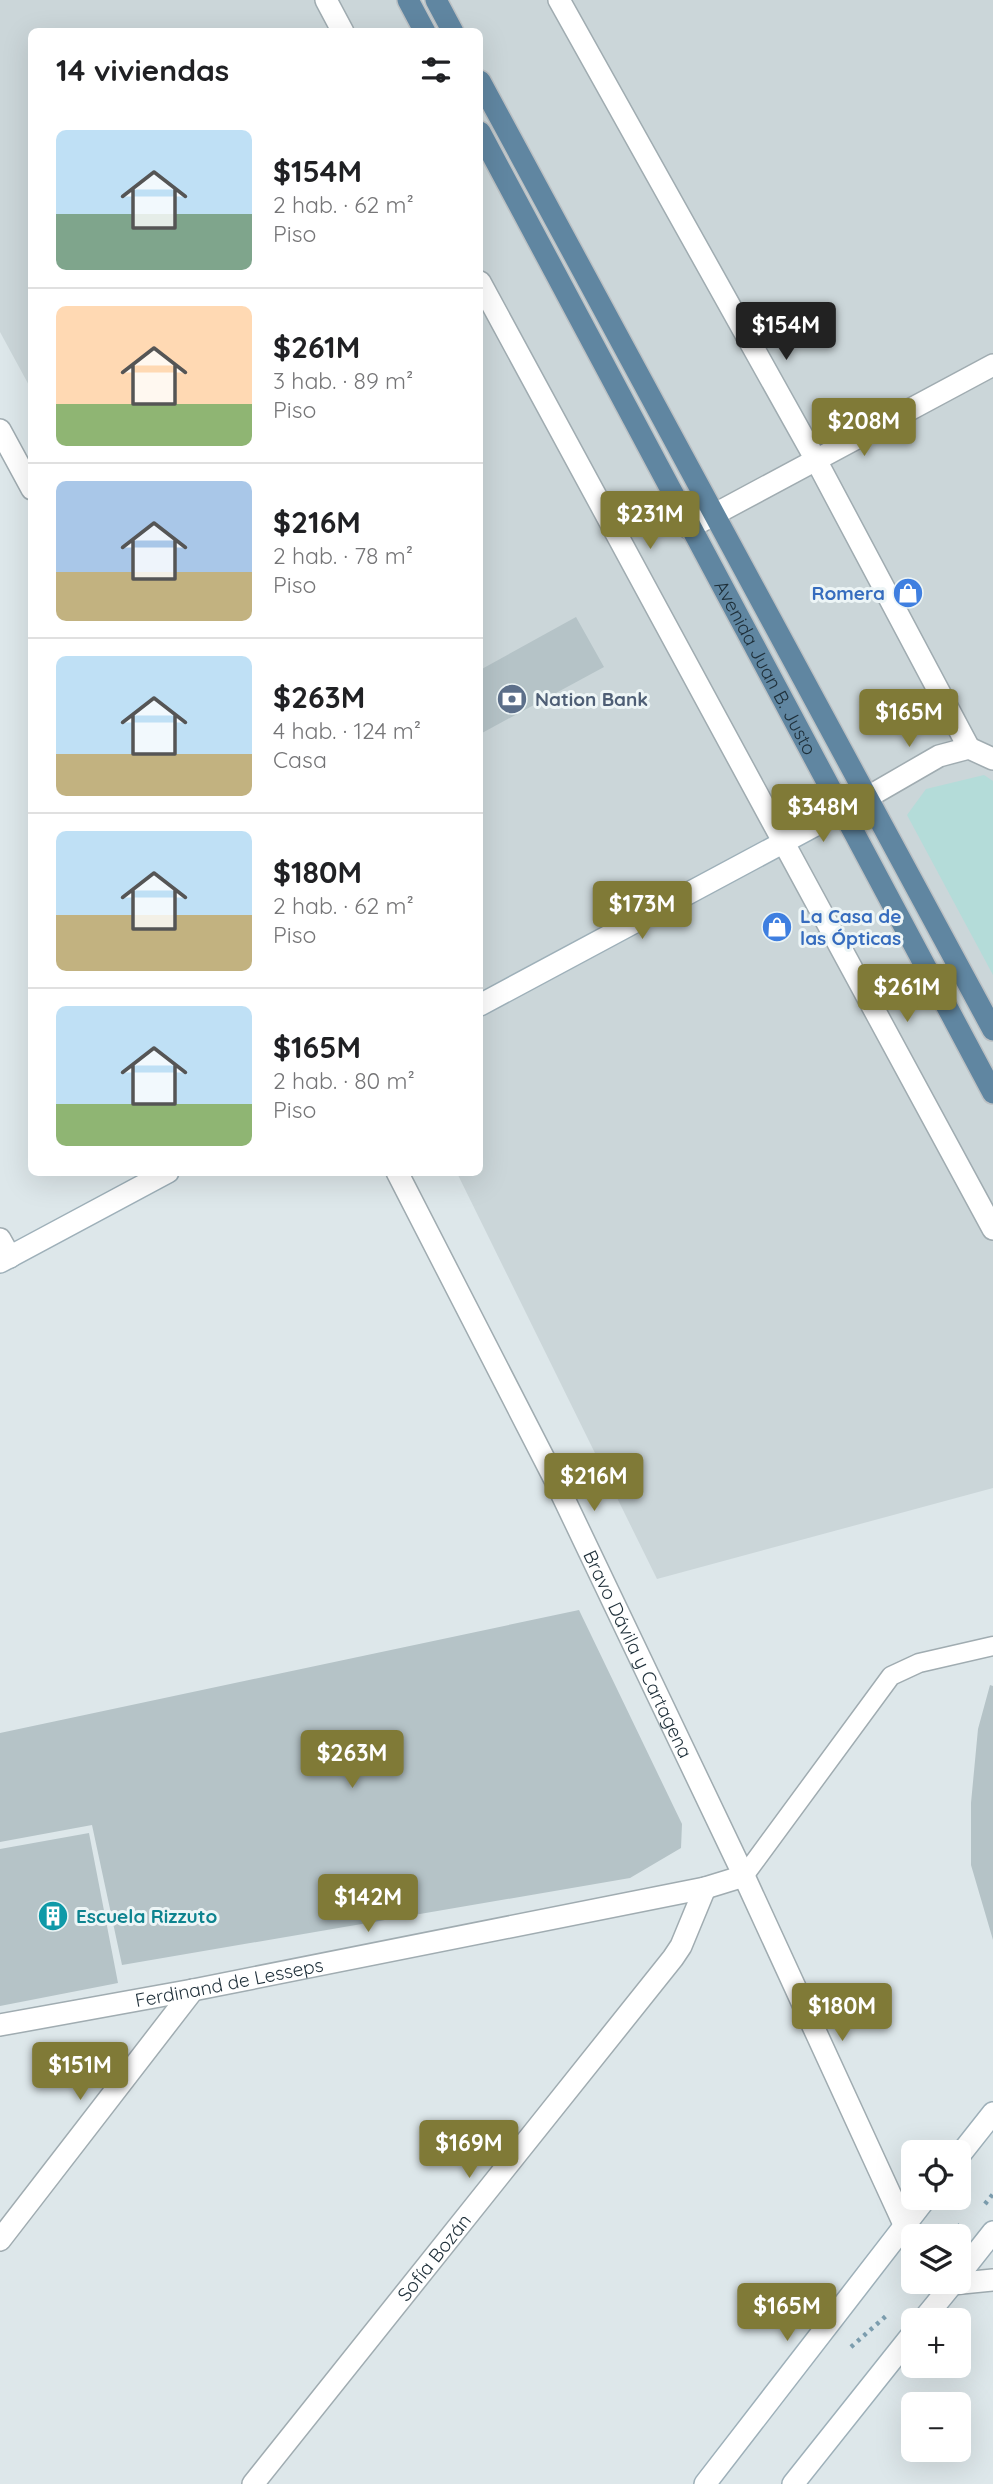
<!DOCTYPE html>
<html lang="es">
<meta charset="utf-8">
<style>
:root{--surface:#fff;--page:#f2f2f2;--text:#202124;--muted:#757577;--line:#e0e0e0;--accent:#807a37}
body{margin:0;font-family:Quicksand,sans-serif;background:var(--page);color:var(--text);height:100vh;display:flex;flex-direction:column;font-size:26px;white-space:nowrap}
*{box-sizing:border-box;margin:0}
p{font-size:23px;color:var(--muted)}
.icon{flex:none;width:38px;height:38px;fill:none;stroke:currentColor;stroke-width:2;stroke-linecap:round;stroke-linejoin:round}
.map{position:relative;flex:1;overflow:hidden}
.sheet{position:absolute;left:28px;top:28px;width:455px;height:1148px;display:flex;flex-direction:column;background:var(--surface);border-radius:10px;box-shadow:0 7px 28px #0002}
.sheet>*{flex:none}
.controls{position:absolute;left:901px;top:2140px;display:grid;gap:14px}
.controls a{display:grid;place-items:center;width:70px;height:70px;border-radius:10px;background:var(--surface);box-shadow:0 7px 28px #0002;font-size:35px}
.price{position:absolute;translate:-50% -60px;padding:0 16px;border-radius:7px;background:var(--accent);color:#fff;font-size:23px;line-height:46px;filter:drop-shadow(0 2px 4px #0008)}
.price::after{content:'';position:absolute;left:50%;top:42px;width:21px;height:16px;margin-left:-10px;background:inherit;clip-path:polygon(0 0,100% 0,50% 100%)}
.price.on{background:#222;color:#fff}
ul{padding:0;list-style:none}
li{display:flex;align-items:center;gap:21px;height:175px;padding:0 28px}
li+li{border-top:2px solid var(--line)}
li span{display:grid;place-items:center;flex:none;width:196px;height:140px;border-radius:10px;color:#555}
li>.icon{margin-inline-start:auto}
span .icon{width:84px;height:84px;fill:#fffc;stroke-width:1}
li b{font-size:30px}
h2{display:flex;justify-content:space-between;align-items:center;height:84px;padding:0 28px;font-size:30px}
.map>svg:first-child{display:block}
.built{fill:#cbd6d9}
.green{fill:#b4dcd9}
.building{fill:#b5c3c7}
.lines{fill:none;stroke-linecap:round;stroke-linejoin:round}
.lane-casing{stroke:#a0acb1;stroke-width:21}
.street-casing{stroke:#a0acb1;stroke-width:24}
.secondary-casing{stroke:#9eb0b9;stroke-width:24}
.primary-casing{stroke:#bcc1c4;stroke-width:24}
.path{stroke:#7c9dae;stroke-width:4.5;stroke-dasharray:3.5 5;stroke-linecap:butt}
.lane{stroke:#fff;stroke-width:18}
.street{stroke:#fff;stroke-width:21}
.secondary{stroke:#fff;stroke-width:21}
.primary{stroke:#6086a1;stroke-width:21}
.labels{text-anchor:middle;stroke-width:6;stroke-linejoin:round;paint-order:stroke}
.shop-label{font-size:19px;font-weight:bold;fill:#366cbe;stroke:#edf5f6;text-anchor:end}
.street-label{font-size:19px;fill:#1e2f39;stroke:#edf5f6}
.service-label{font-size:19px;font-weight:bold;fill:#4e5e75;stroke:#edf5f6;text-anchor:start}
.culture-label{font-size:19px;font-weight:bold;fill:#0d838f;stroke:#edf5f6;text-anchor:start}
</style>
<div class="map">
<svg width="993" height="2484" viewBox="0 0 993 2484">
<rect width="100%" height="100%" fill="#dde7ea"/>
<!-- built -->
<path class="built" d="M0,0H993V1488L657,1579L457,1173L480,1172V32H32L31,389L0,332Z"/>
<!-- green -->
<path class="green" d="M984,775L993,781V975L907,815L926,789Z"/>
<!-- building -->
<path class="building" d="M576,617L604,667L482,733L480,728V670Z
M579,1610L682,1824L681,1848L630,1878L122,1965L92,1825L0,1842V1733Z
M990,1685L993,1686V1940L971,1865V1803L978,1729Z
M89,1833L118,1983L0,2006V1849Z"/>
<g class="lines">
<!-- lane casing -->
<g class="lane-casing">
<path id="lane" d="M744,1876L891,1676L919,1663L993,1646"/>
</g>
<!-- street casing -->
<g class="street-casing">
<g id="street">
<path d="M326,0L343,32"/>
<path d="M559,0L816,460L969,748"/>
<path d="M480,282L993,1229"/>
<path d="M0,430L32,489"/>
<path d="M689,528L993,365"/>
<path d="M868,797L939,756L969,748L993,759"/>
<path id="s1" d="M397,1172L555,1480L744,1876L914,2246"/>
<path d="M0,1239L10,1257"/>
<path id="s2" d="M0,2025L193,1990L705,1888L744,1876"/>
<path d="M0,2240L193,1990"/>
<path d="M949,2282L952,2284L993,2280"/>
<path id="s3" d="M253,2484L673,1958L681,1946L705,1888"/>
</g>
</g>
<!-- secondary casing -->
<g class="secondary-casing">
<path id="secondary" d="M480,1005L868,797
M0,1262L168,1172
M959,2156L993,2113
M959,2275L993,2232
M923,2320L954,2282
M705,2484L926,2198
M793,2484L914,2332"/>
</g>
<!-- primary casing -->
<g class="primary-casing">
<g id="primary">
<path d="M408,0L425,32"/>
<path d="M436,0L453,32"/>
<path d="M480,81L993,1030"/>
<path id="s4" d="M480,132L993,1093"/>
</g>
</g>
<!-- path -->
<path class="path" d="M985,2204L993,2194
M944,2236L960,2225
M906,2290L914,2279
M851,2347L886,2316"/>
<!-- lane -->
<use href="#lane" class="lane"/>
<!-- street -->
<use href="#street" class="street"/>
<!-- secondary -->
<use href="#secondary" class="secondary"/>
<!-- primary -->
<use href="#primary" class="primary"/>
</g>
<!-- icons -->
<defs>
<g id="shop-disc" transform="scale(1.575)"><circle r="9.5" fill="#3f7fe0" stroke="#edf5f6"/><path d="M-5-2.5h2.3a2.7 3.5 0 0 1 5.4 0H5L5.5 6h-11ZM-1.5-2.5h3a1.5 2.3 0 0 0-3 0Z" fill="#fff"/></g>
<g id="bank-disc" transform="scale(1.575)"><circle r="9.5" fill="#5c6f8a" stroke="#edf5f6"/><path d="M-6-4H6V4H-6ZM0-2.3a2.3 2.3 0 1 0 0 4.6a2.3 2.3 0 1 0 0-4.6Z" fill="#fff"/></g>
<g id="building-disc" transform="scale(1.575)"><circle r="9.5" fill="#0f9aa8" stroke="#edf5f6"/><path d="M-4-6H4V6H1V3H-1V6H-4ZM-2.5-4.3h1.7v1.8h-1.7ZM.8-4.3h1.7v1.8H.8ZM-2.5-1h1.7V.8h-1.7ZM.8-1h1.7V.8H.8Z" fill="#fff"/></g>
</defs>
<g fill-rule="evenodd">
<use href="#shop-disc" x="908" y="593"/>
<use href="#bank-disc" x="512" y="699"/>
<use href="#shop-disc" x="777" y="927"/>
<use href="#building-disc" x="53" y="1916"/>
</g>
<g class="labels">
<!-- shop labels -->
<g class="shop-label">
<text x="885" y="600">Romera</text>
<text x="800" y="923" text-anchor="start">La Casa de<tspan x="800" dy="22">las Ópticas</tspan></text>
</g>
<!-- street labels -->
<g class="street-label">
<text dy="7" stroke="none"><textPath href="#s4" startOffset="607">Avenida Juan B. Justo</textPath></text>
<text dy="7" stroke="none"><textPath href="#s1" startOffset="539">Bravo Dávila y Cartagena</textPath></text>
<text dy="7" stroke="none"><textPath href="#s2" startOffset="233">Ferdinand de Lesseps</textPath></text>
<text dy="7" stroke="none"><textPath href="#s3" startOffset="290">Sofía Bozán</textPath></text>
</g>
<!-- service labels -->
<g class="service-label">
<text x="535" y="706">Nation Bank</text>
</g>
<!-- culture labels -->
<g class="culture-label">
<text x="76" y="1923">Escuela Rizzuto</text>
</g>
</g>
</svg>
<div class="controls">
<a><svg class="icon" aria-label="locate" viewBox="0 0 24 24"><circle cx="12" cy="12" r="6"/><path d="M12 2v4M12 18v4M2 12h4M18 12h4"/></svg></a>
<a><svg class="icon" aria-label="layers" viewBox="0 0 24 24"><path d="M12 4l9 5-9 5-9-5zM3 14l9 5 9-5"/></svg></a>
<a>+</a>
<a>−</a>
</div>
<b class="price on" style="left:786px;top:362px">$154M</b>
<b class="price" style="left:864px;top:458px">$208M</b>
<b class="price" style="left:650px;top:551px">$231M</b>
<b class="price" style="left:909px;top:749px">$165M</b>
<b class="price" style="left:823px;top:844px">$348M</b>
<b class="price" style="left:642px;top:941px">$173M</b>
<b class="price" style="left:907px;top:1024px">$261M</b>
<b class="price" style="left:594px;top:1513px">$216M</b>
<b class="price" style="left:352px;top:1790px">$263M</b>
<b class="price" style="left:368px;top:1934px">$142M</b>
<b class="price" style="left:842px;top:2043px">$180M</b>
<b class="price" style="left:80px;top:2102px">$151M</b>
<b class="price" style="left:469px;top:2180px">$169M</b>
<b class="price" style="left:787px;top:2343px">$165M</b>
<section class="sheet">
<h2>14 viviendas<svg class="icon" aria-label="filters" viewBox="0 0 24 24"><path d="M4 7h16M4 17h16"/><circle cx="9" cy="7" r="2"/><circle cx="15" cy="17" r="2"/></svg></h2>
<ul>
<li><span style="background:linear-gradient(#bfe0f5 60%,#7fa58c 0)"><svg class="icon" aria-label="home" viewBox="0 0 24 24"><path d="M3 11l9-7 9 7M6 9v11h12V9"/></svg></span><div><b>$154M</b><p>2 hab. · 62 m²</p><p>Piso</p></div></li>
<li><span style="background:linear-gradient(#ffd9b3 70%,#8fb573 0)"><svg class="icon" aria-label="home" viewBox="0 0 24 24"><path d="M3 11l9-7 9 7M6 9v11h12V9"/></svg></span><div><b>$261M</b><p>3 hab. · 89 m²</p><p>Piso</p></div></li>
<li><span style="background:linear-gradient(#a9c7e8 65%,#c2b280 0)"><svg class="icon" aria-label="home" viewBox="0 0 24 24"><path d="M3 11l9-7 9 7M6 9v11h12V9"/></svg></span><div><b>$216M</b><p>2 hab. · 78 m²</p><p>Piso</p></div></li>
<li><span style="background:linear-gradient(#bfe0f5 70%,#c2b280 0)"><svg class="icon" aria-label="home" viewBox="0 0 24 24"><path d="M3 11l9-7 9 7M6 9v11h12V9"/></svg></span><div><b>$263M</b><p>4 hab. · 124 m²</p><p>Casa</p></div></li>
<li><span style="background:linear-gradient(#bfe0f5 60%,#c2b280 0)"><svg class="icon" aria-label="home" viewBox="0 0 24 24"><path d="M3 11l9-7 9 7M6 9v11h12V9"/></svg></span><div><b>$180M</b><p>2 hab. · 62 m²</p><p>Piso</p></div></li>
<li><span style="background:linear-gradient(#bfe0f5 70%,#8fb573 0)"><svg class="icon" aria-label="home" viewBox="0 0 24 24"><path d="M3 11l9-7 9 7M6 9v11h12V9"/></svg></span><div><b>$165M</b><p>2 hab. · 80 m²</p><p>Piso</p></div></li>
</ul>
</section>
</div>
